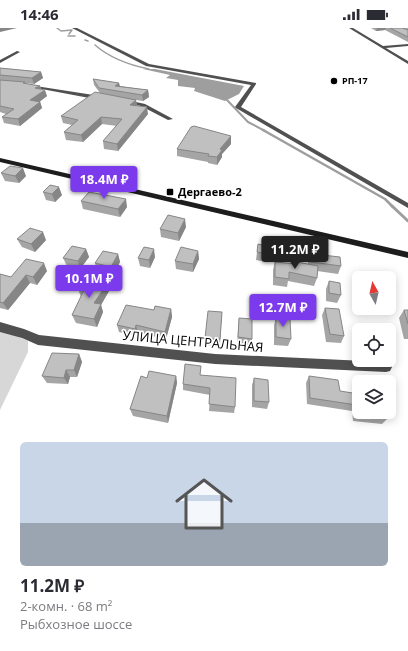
<!DOCTYPE html>
<html lang="ru">
<meta charset="utf-8">
<style>
:root{--surface:#fff;--page:#f7f7f7;--text:#2b2b33;--muted:#7c7c81;--accent:#7c3aed}
body{margin:0;font-family:"Open Sans",sans-serif;background:var(--page);color:var(--text);height:100vh;display:flex;flex-direction:column;font-size:15px;white-space:nowrap}
*{box-sizing:border-box;margin:0}
p{font-size:13px;color:var(--muted)}
.icon{flex:none;width:22px;height:22px;fill:none;stroke:currentColor;stroke-width:2;stroke-linecap:round;stroke-linejoin:round}
.map{position:relative;height:403px;overflow:hidden}
.panel{display:flex;flex-direction:column;background:var(--surface);flex:1}
.panel>*{flex:none}
.needle{width:26px;rotate:352deg}
.buttons{position:absolute;left:352px;top:243px;display:grid;gap:8px}
.buttons a{display:grid;place-items:center;width:44px;height:44px;border-radius:6px;background:var(--surface);box-shadow:0 2px 10px #0003;font-size:20px}
.price{position:absolute;translate:-50% -34px;padding:0 9px;border-radius:4px;background:var(--accent);color:#fff;font-size:13px;line-height:26px;filter:drop-shadow(0 1px 2px #0008)}
.price::after{content:'';position:absolute;left:50%;top:24px;width:12px;height:9px;margin-left:-6px;background:inherit;clip-path:polygon(0 0,100% 0,50% 100%)}
.price.active{background:#222;color:#fff}
ul{padding:0;list-style:none}
li{display:grid;align-content:center;gap:8px;height:212px;padding:0 20px}
li span{display:grid;place-items:center;height:124px;border-radius:6px;color:#555}
li>.icon{margin-inline-start:auto}
span .icon{width:72px;height:72px;fill:#fffc;stroke-width:1}
li b{font-size:17px}
.status{display:flex;justify-content:space-between;align-items:center;height:28px;padding:0 20px;background:var(--surface);direction:ltr}
.status svg{height:11px;fill:currentColor}
.map>svg:first-child{display:block}
.green{fill:#d7d7d7}
.water{fill:#9e9e9e}
.lines{fill:none;stroke-linecap:round;stroke-linejoin:round}
.stream-far3{stroke:#9e9e9e;stroke-width:1.5}
.stream-far2{stroke:#9e9e9e;stroke-width:2}
.stream-far1{stroke:#9e9e9e;stroke-width:2.5}
.stream{stroke:#9e9e9e;stroke-width:3}
.minor{fill:#505050;fill-rule:evenodd}
.secondary{fill:#1d1d1d;fill-rule:evenodd}
.wall{fill:#a5a5a5}
.shaded-wall{fill:#868686}
.building{fill:#c0c0c0;stroke:#868686}
.poi-dot{fill:#000;stroke:#fff;stroke-width:1.5}
.labels{text-anchor:middle;stroke-width:3.5;stroke-linejoin:round;paint-order:stroke}
.far-poi-label{font-size:9px;font-weight:bold;fill:#000;stroke:#fff;text-anchor:start}
.poi-label{font-size:11px;font-weight:bold;fill:#000;stroke:#fff;text-anchor:start}
.near-street-label{font-size:13px;fill:#000;stroke:#fff}
</style>
<div class="status"><b>14:46</b><svg viewBox="0 0 49 12"><path d="M0 12V9h3v3zM5 12V6h3v6zM10 12V3h3v9zM15 12V0h3v12zM26 1h20v11H26zM47 4h2v5h-2z"/></svg></div>
<div class="map">
<svg width="408" height="403" viewBox="0 0 408 403">
<rect width="100%" height="100%" fill="#fff"/>
<!-- green -->
<path class="green" d="M0,303L12,306L28,313V324L0,382Z"/>
<!-- water -->
<path class="water" d="M143,41H155L244,58L239,66L225,73L194,63L195,60L178,58V52L166,50L170,47Z"/>
<g class="lines">
<!-- stream-far3 -->
<path class="stream-far3" d="M57,0L61,3L72,2L69,6
M68,8H75
M85,12L88,13
M95,17C111,31 129,37 149,41"/>
<!-- stream-far2 -->
<path class="stream-far2" d="M227,72L248,94L265,103"/>
<!-- stream-far1 -->
<path class="stream-far1" d="M263,102L385,171L393,179"/>
<!-- stream -->
<path class="stream" d="M392,178L408,193"/>
<!-- minor -->
<path class="minor" d="M72,0H77L149,36L256,55V56L241,79L408,175V180L236,80L235,79L251,57L146,38Z
M349,0H353L383,18L408,16V18L386,20L408,33V36Z
M17,23L20,24L0,35V32Z
M29,57L100,68L103,70L100,72L31,59H29Z
M127,72L145,76L173,91L168,92L141,78L125,75V73Z
M0,294L24,301L39,307L215,326L386,334L390,335L392,339L390,343L386,344L215,336L38,317L22,310L0,304Z"/>
<!-- secondary -->
<path class="secondary" d="M0,130L408,224V230L0,134Z"/>
</g>
<!-- wall -->
<path class="wall" d="M371,0H408V14L385,2L376,3Z
M0,40L41,44L43,50L34,56L25,55L26,56L40,58L41,61L47,68L40,73L42,80L20,98L4,95L2,89L6,86L0,84Z
M93,51L119,55L120,58L148,62L149,69L143,73L136,72L137,78L148,86L118,123L104,121L103,113L117,98L102,96L83,114L66,112L64,104L72,97L63,95L61,88L100,65L94,57Z
M231,108V116L222,126V129L217,137L208,135V134L177,128V121Z
M1,145L26,148L19,155L5,153Z
M43,164L62,167L55,174L46,172Z
M81,173L127,179L120,189L83,181Z
M186,199L179,213L161,209L160,201Z
M17,211L46,212L35,224L22,219Z
M258,216L268,226L266,234L256,232Z
M310,218L322,227L341,238L338,246L317,243V250L314,258L288,253L287,259L273,257V242L275,234L296,236L297,234L308,236V226Z
M86,221L89,229L80,241L67,238L63,230Z
M198,223L199,231L193,244L176,241L175,233Z
M118,226L120,234L113,247L97,243L95,235Z
M155,229L150,240L140,238L138,230Z
M47,243L37,257L30,255L8,282L0,280V246L11,249Z
M329,253L341,267L337,275L326,273V261Z
M78,261L109,263L101,277L103,284L97,299L76,295L72,287L81,269Z
M325,280L344,308L341,315L326,314L322,287Z
M171,281L172,289L166,311L138,305L136,308L119,304L117,297Z
M404,282H408V311H404L399,290Z
M222,284L220,318L205,317V310Z
M239,290L252,311L251,318L237,317Z
M276,290L291,311L288,318L274,317V297Z
M79,326L82,334L77,349H70L68,356L47,355L42,348Z
M201,347L235,379L234,385L209,383L210,367L183,362V356Z
M176,348L177,355L168,395L133,388L130,381L147,350Z
M309,348L340,363L388,390L382,396L353,393L352,383L307,376L306,355Z
M254,350L269,374L267,381L252,379V357Z"/>
<!-- shaded-wall -->
<path class="shaded-wall" d="M0,0H17L0,4Z
M377,0H386L385,2L376,3Z
M41,44L43,50L34,56L32,50Z
M119,55L120,61L115,58Z
M40,58L42,64L35,60Z
M45,62L47,68L33,79L30,72Z
M148,62L149,69L143,73L142,67Z
M136,72L137,79L130,77Z
M40,74L42,80L20,98L18,91Z
M147,79L148,86L118,123L117,116Z
M101,89L102,96L83,114L81,107Z
M231,108V116L222,126V129L217,137V129L220,121Z
M23,140L26,148L19,155L15,148Z
M59,159L62,167L55,174L52,166Z
M126,171L127,179L120,189L118,181Z
M185,191L186,199L179,213L178,205Z
M43,204L46,212L35,224L31,216Z
M86,221L89,229L80,241L78,233Z
M154,221L155,229L150,240L149,232Z
M198,223L199,231L193,244V236Z
M118,226L120,234L113,247L111,239Z
M44,235L47,243L37,257L33,249Z
M26,247L30,255L8,282L3,275Z
M107,256L109,263L101,277L103,284L97,299L94,291V275Z
M171,281L172,289L166,311L165,304Z
M136,297L138,305L136,308L135,301Z
M79,326L82,334L77,349L74,342Z
M66,342L70,349L68,356L64,350Z
M176,348L177,355L168,395L167,388Z"/>
<!-- building -->
<path class="building" d="M390,0H402L408,2V9Z
M0,40L41,44L32,50L0,47Z
M93,51L119,55L115,58L148,62L142,67L99,60Z
M0,52L25,54L23,55L40,58L35,60L45,62L30,72L40,74L18,91L2,89L14,81L0,78Z
M95,64L136,72L130,77L147,79L117,116L103,113L122,91L101,89L81,107L64,104L78,92L61,88Z
M194,98L231,108L220,121L222,122L217,129L208,128L209,126L177,121L191,99Z
M10,138L23,140L15,148L1,145Z
M50,157L59,159L52,166L43,164Z
M89,164L126,171L118,181L81,173Z
M168,187L185,191L178,205L160,201Z
M30,200L43,204L31,216L17,211Z
M258,216L268,218V226L257,224Z
M72,218L86,221L78,233L63,230Z
M310,218L321,220L322,227L340,229L341,238L311,234Z
M144,219L154,221L149,232L138,230Z
M181,219L198,223L193,236L175,233Z
M103,223L118,226L111,239L95,235Z
M26,231L44,235L33,249L26,247L3,275L0,274V246L11,249Z
M275,234L297,236V234L318,238L317,250L289,244V251L275,249Z
M85,250L107,256L94,275L101,276L94,291L72,287L84,262L78,261Z
M329,253L340,255L341,267L329,265Z
M126,277L154,282L155,278L171,281L165,304L136,297L135,301L117,297Z
M325,280L339,281L344,308L330,306Z
M404,282H408V296Z
M208,283L222,284L220,311L205,310Z
M239,290L252,291V311L238,309Z
M276,290L290,291L291,311L276,309Z
M52,325L79,326L74,342H66L64,350L42,348Z
M185,336L201,338L200,347L236,350L235,379L209,376L210,360L183,356Z
M149,343L176,348L167,388L130,381L141,348L147,350Z
M309,348L338,352L340,363L359,366V384H386L388,390L358,387L357,377L310,370Z
M254,350L268,352L269,374L254,373Z"/>
<!-- markers -->
<g class="poi-dot">
<circle cx="334" cy="53" r="4"/>
<rect x="166" y="160" width="8" height="8" rx="2"/>
</g>
<g class="labels">
<!-- far-poi labels -->
<g class="far-poi-label">
<text x="342" y="56">РП-17</text>
</g>
<!-- poi labels -->
<g class="poi-label">
<text x="178" y="168">Дергаево-2</text>
</g>
<!-- near-street labels -->
<g class="near-street-label">
<text transform="translate(193 313) rotate(5)" y="5">УЛИЦА ЦЕНТРАЛЬНАЯ</text>
</g>
</g>
</svg>
<div class="buttons">
<a><svg class="needle" viewBox="-14 -14 28 28"><path d="M0-13l5 13h-10z" fill="#e53935"/><path d="M0 13l5-13h-10z" fill="#7c7c81"/></svg></a>
<a><svg class="icon" aria-label="locate" viewBox="0 0 24 24"><circle cx="12" cy="12" r="6"/><path d="M12 2v4M12 18v4M2 12h4M18 12h4"/></svg></a>
<a><svg class="icon" aria-label="layers" viewBox="0 0 24 24"><path d="M12 4l9 5-9 5-9-5zM3 14l9 5 9-5"/></svg></a>
</div>
<b class="price" style="left:104px;top:172px">18.4M ₽</b>
<b class="price active" style="left:295px;top:242px">11.2M ₽</b>
<b class="price" style="left:89px;top:271px">10.1M ₽</b>
<b class="price" style="left:283px;top:300px">12.7M ₽</b>
</div>
<section class="panel">
<ul>
<li><span style="background:linear-gradient(#c9d6e8 65%,#9aa5b1 0)"><svg class="icon" aria-label="home" viewBox="0 0 24 24"><path d="M3 11l9-7 9 7M6 9v11h12V9"/></svg></span><div><b>11.2M ₽</b><p>2-комн. · 68 m²</p><p>Рыбхозное шоссе</p></div></li>
</ul>
</section>
